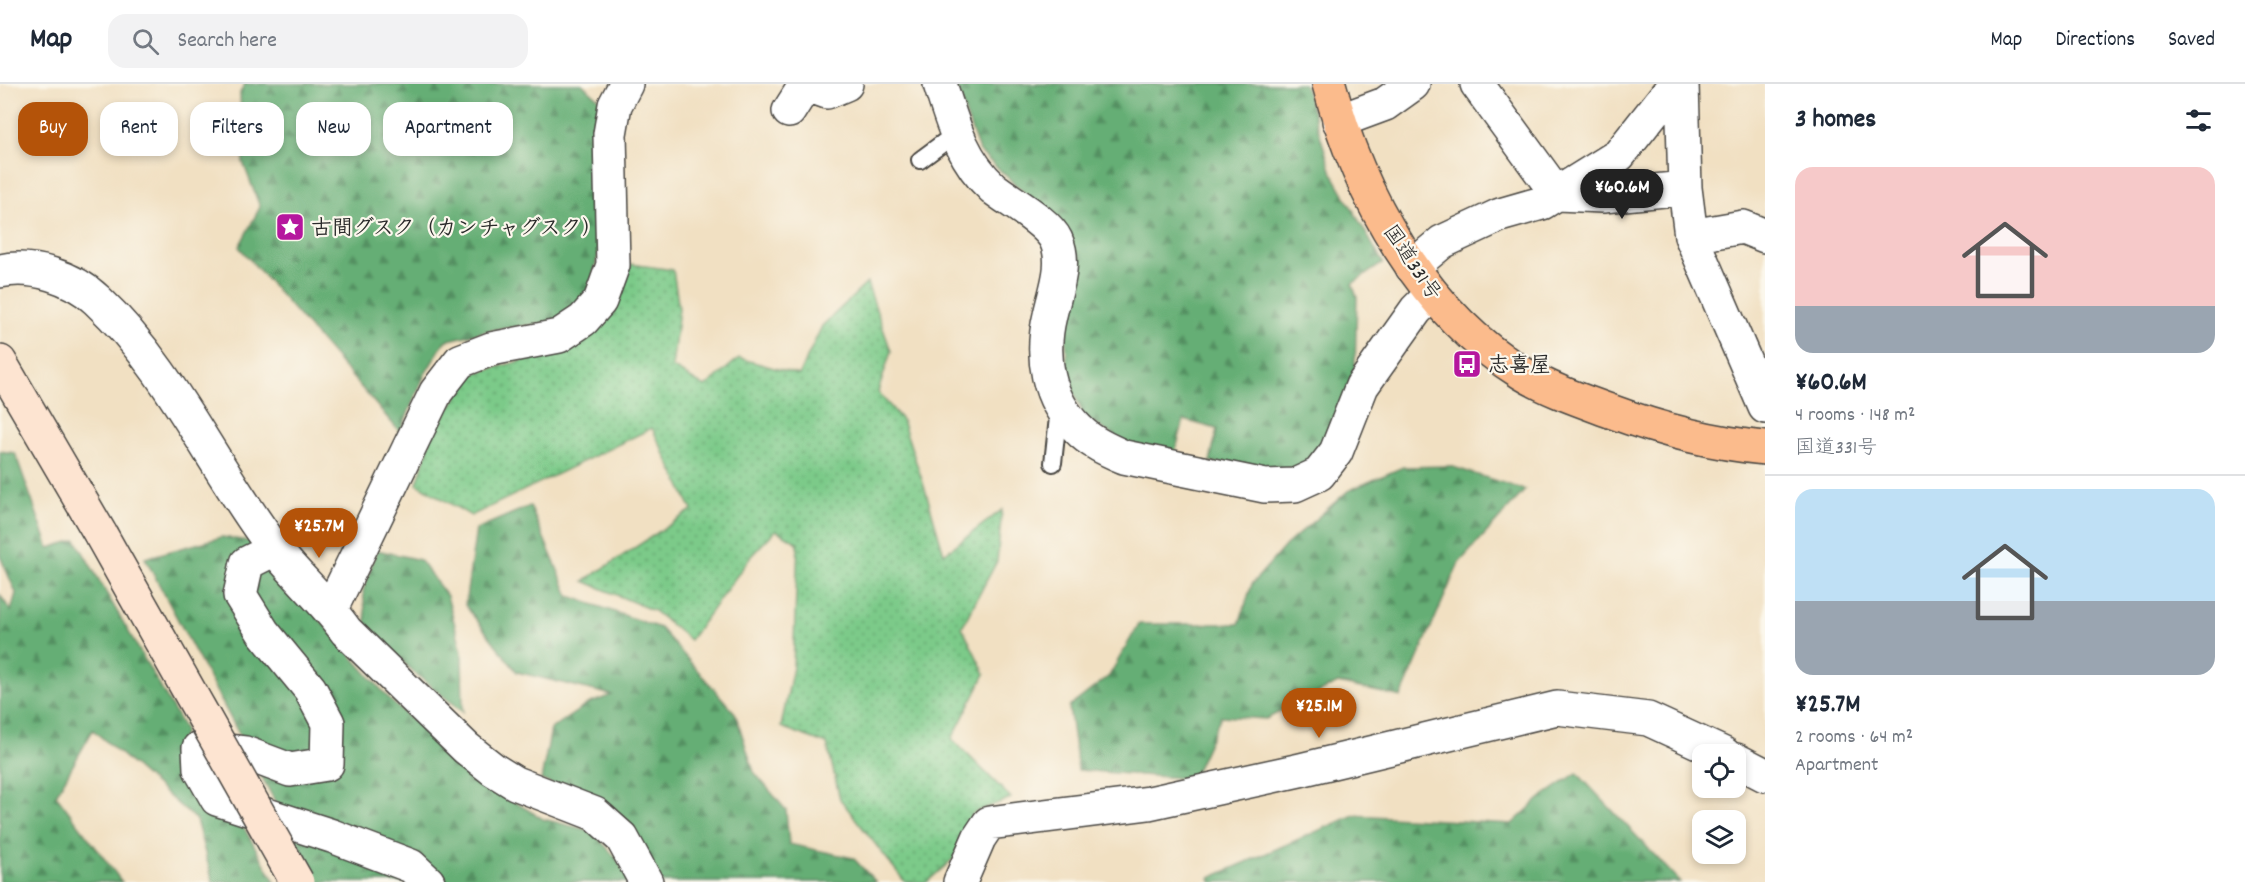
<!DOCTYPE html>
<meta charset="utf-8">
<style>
:root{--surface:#fff;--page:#f2f2f3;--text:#1f2937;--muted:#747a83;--line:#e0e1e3;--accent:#b45309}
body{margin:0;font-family:Dekko,"Klee One",sans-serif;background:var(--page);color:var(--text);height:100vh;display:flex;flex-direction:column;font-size:22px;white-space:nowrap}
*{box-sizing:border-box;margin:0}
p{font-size:20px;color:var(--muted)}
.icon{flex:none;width:33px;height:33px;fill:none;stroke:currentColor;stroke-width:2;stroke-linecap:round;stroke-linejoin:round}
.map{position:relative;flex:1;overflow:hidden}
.sheet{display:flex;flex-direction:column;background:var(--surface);width:480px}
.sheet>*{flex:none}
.guide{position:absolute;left:18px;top:18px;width:570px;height:54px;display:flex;gap:12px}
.fabs{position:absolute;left:1692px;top:660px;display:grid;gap:12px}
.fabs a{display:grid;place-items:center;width:54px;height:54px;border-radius:12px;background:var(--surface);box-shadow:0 3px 9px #0003;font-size:30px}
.price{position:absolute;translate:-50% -51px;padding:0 14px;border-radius:21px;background:var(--accent);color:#fff;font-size:20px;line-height:39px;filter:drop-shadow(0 2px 3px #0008)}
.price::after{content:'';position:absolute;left:50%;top:36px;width:18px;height:14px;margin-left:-9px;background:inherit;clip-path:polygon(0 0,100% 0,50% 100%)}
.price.selected{background:#222;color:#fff}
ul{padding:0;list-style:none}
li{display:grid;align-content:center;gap:12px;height:318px;padding:0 30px}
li+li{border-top:2px solid var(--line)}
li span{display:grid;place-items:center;height:186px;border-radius:18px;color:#555}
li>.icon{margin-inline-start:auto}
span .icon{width:108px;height:108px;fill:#fffc;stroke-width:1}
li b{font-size:26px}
h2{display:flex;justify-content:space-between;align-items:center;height:72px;padding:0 30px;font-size:26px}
.pill{padding:0 21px;border-radius:18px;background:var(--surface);box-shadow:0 3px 9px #0003;font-size:21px;line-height:54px}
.pill.selected{background:var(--accent);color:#fff}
header{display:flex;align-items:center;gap:36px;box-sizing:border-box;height:84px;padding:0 30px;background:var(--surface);border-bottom:2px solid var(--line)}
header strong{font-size:28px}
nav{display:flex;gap:33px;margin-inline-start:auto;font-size:21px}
.search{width:420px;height:54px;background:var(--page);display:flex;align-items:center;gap:15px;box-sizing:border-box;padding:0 21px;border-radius:18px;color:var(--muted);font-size:22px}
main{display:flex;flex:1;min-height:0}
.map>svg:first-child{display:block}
.grass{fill:url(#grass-dots);stroke:#547a5a;stroke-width:1.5}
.forest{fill:url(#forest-firs);stroke:#486c50;stroke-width:1.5}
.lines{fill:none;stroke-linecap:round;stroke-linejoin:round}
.lane-casing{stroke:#494642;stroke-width:20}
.street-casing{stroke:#494642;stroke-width:36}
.secondary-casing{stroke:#494642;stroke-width:36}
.highway-casing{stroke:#494642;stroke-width:36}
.lane{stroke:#fff;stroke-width:16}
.street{stroke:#fff;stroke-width:33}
.secondary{stroke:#fde4d1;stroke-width:33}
.highway{stroke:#fbbb8c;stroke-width:33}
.secondary-bridge-casing{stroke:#494642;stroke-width:36;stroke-linecap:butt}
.secondary-bridge{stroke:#fde4d1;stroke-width:33}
.labels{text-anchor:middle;stroke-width:4.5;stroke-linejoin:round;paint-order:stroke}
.poi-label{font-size:21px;font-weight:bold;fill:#2b2b2b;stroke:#fbf7ec;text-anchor:start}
.street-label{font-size:21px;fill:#2b2b2b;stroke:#fbf7ec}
</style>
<header>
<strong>Map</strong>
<div class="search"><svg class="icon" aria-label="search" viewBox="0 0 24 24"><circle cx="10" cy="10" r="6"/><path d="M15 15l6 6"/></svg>Search here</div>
<nav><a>Map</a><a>Directions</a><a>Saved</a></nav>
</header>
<main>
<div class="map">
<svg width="1765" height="798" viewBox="0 0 1765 798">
<defs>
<pattern id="grass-dots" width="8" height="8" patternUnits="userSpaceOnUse" patternTransform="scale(1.5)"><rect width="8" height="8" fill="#7cca89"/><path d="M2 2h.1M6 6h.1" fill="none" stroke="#66a470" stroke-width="1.8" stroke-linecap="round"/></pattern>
<pattern id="forest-firs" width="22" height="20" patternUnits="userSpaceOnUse" patternTransform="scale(1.5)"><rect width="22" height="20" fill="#65ae75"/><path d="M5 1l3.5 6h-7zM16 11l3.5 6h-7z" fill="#538e60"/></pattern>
</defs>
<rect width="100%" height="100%" fill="#fbf7ec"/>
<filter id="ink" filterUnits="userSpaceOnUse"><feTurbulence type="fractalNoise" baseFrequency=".0167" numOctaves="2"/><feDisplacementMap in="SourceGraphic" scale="12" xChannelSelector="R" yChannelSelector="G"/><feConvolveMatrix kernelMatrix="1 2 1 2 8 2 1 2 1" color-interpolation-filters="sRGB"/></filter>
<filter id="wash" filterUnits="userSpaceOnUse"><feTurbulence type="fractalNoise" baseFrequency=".008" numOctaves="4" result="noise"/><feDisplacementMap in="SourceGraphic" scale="24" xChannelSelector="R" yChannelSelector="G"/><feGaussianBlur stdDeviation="1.35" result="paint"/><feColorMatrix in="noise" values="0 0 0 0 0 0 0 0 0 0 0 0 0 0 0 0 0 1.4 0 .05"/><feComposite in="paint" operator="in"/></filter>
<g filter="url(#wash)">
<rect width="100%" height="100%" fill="#f1e0c2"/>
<!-- grass -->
<path class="grass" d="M631,180L673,186L679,225L672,283L705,303L739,274L799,291L822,242L867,199L891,267L878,308L902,336L926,408L944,470L1002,426L997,477L962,543L985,590L952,655L1011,714L973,729L954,774L927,798H905L840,715L827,660L781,643L793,583L798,459L776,446L752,471L690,556L654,527L584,497L692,426L652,344L471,432L417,400L432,351L471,290L525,276L578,257L614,229Z"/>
<!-- forest -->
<path class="forest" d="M245,0H582L603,18L600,163L588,214L560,237L491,246L445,257L425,290L400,348L239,163L260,123L243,78L240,9Z
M955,0H1304L1332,89L1383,179L1352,200L1357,213L1355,284L1326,365L1301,384L1261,386L1210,378L1217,345L1184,336L1174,372L1130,362L1084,333L1067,292L1066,252L1078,175L1064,145L979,67Z
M0,367L15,369L49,464L76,456L185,646L176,673L199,712L243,742L275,798H213L196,736L93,646L56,711L122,798H0V511L11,527L16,509L0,472Z
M1450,382L1525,406L1459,479L1401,613L1338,599L1266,635L1221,632L1192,695L1078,686L1069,623L1109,592L1139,540H1239L1252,500L1286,461L1348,407L1403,383Z
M530,422L569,512L660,544L735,629L754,688L786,726L789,760L853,774L876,798H662L640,758L611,722L541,696L551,645L588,620L612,611L517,588L465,521L476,445Z
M222,453L255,458L301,514L392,618L485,700L543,735L592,747L617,775L630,798H318L145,474Z
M377,466L420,476L447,512L462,567L463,628L418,592L367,545L363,507Z
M1577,689L1680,798H1211L1210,794L1354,731L1512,740L1539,715Z"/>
</g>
<g filter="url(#ink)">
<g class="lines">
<!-- lane casing -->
<g class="lane-casing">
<path id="lane" d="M920,76L955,50
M1053,379L1059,324"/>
</g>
<!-- street casing -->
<g class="street-casing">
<path id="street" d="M805,0L827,8L846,0
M940,0C952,38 962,76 993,104C1009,117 1047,137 1056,156C1067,180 1055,207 1050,231C1040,272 1047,315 1078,345C1090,358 1108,366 1124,373L1265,402L1295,401L1319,390L1336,368L1362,302L1416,226L1432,210
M1477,0L1557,110L1603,112L1685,104
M1682,0L1685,104L1691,152L1765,323
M789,27L806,0
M1339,37L1385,20L1413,0
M1691,152L1743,143L1765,152
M1412,183L1442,158L1500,131L1542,119L1619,71L1675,0
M0,187C32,180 73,193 97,216C171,285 213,384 274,464C297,493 325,517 346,547L466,664L494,686L515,699L595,730L622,754L646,798
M275,465L247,479L240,511L263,548L310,605L328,639L327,680L290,686L245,669L199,664L200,685L217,715L332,752L411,782L428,798
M331,525L436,308L460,277L491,265L559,252L583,236L600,217L613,181L610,50L615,21L626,0
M1736,676L1765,691
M960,798L979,754L989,739L1149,719L1300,686L1557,624L1648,635L1724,670"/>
</g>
<!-- secondary casing -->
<g class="secondary-casing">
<path id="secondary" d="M0,278L101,451"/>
</g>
<!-- highway casing -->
<g class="highway-casing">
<path id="highway" d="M1329,0C1358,110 1423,229 1522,289C1550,306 1580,316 1610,327C1661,346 1711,359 1765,364"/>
</g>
<!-- lane -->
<use href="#lane" class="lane"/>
<!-- street -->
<use href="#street" class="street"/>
<!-- secondary -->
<use href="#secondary" class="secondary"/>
<!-- highway -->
<use href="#highway" class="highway"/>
<!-- secondary-bridge casing -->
<g class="secondary-bridge-casing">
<path id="secondary-bridge" d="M101,451L297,798"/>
</g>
<!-- secondary-bridge -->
<use href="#secondary-bridge" class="secondary-bridge"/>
</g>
</g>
<!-- icons -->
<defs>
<g id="sight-square" transform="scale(1.5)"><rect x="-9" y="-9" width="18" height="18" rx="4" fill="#b5179e" stroke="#fbf7ec"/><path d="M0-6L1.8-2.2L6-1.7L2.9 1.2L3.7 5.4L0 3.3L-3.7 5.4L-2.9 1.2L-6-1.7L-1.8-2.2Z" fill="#fff"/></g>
<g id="bus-square" transform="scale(1.5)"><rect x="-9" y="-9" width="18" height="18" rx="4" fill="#b5179e" stroke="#fbf7ec"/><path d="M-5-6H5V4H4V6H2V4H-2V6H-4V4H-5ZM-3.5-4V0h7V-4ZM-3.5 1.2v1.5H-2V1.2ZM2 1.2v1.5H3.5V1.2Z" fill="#fff"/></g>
</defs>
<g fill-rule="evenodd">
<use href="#sight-square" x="290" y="143"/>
<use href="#bus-square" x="1467" y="280"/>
</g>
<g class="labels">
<!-- poi labels -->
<g class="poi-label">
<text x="311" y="150">古間グスク（カンチャグスク）</text>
<text x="1488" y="287">志喜屋</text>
</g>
<!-- street labels -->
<g class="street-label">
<text transform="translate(1413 178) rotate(56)" y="7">国道331号</text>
</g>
</g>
</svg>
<div class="fabs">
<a><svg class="icon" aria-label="locate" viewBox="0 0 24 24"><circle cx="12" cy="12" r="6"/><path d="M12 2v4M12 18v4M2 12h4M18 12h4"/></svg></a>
<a><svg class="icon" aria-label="layers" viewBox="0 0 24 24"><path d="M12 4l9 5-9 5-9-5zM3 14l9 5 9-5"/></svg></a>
</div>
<b class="price selected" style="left:1622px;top:136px">¥60.6M</b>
<b class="price" style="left:319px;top:475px">¥25.7M</b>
<b class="price" style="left:1319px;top:655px">¥25.1M</b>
<div class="guide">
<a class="pill selected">Buy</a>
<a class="pill">Rent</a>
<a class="pill">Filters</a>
<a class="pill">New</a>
<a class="pill">Apartment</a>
</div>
</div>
<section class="sheet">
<h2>3 homes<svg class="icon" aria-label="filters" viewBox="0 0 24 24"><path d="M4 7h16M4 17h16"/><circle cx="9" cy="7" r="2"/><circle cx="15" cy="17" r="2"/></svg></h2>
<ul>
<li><span style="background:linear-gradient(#f6c9c9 75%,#9aa5b1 0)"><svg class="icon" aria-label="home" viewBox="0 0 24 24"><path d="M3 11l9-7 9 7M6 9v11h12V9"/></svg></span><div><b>¥60.6M</b><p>4 rooms · 148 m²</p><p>国道331号</p></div></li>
<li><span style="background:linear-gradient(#bfe0f5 60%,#9aa5b1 0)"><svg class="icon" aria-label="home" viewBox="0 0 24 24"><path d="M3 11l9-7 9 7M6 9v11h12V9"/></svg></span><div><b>¥25.7M</b><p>2 rooms · 64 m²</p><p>Apartment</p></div></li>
</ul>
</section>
</main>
